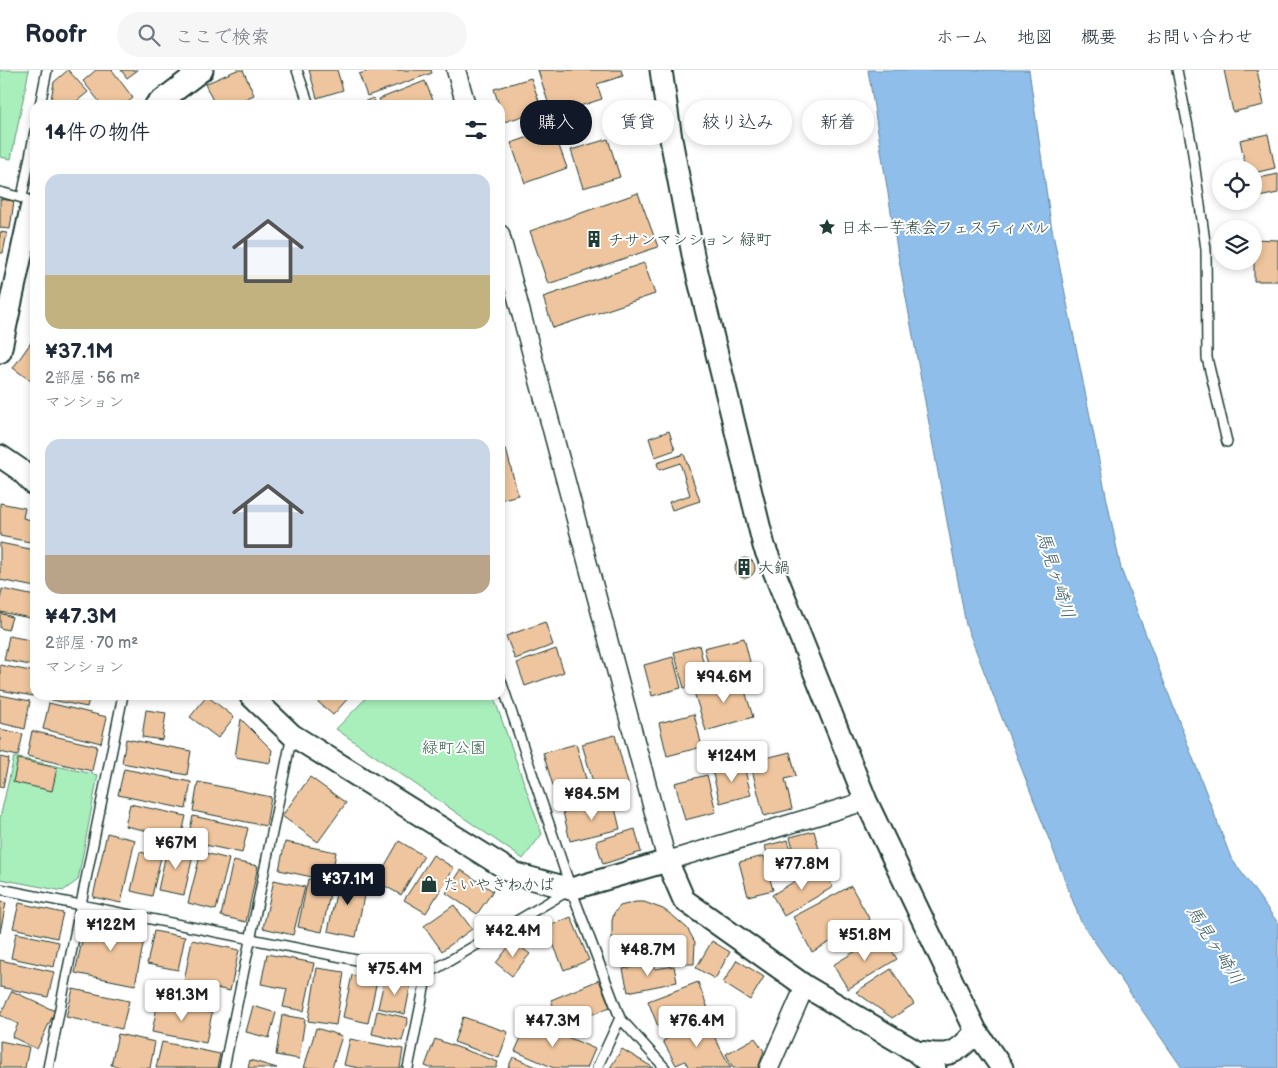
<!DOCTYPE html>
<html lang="ja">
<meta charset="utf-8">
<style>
:root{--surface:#fff;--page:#f6f6f7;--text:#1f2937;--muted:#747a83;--line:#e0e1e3;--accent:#111827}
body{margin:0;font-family:"Balsamiq Sans","Klee One",sans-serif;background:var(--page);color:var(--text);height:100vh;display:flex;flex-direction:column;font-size:19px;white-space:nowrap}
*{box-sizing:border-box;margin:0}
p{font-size:16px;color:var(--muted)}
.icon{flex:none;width:28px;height:28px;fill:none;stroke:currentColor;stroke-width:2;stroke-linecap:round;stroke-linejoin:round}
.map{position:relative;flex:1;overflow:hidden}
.side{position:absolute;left:30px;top:30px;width:475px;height:600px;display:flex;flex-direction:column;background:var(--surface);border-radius:15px;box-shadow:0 2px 8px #0003}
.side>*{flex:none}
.banner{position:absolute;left:520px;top:30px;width:475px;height:45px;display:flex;gap:10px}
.fabs{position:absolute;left:1212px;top:90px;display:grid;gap:10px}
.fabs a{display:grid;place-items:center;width:50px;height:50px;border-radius:50%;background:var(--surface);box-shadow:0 2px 8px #0003;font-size:25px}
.price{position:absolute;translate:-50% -42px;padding:0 11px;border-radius:5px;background:#fff;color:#222;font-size:16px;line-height:32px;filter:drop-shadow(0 1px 2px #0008)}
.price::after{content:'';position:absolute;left:50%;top:30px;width:15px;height:11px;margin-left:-8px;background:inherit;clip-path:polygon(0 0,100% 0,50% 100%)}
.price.selected{background:var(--accent);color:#fff}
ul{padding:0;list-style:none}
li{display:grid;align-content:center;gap:10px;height:265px;padding:0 15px}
li span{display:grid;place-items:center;height:155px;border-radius:15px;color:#555}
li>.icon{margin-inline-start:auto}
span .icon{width:90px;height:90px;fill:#fffc;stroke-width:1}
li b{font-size:21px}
h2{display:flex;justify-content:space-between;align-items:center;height:60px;padding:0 15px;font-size:21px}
.chip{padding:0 18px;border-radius:22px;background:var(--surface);box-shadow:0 2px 8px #0003;font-size:18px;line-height:45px}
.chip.selected{background:var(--accent);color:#fff}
header{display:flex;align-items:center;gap:30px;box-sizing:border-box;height:70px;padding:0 25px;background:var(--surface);border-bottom:1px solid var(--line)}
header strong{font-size:24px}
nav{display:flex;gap:28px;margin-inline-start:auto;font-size:18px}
.search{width:350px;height:45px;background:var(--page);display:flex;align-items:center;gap:12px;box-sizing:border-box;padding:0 18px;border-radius:28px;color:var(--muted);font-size:19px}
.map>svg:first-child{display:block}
.green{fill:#a8efbc;stroke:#649678}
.water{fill:#8fbeea;stroke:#628aa1}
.building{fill:#eec59e;stroke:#1f3d34}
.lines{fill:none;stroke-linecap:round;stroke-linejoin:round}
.service-casing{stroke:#1f3d34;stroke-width:12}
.minor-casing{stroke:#1f3d34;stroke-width:21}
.tertiary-casing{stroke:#1f3d34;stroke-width:25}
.service{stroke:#fff;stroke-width:9}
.minor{stroke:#fff;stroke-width:18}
.tertiary{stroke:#fff;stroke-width:21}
.labels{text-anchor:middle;stroke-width:4;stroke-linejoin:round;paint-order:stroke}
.poi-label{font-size:16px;fill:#1f3d34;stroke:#fff;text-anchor:start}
.park-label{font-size:16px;fill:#3a614f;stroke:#fff}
.water-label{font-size:18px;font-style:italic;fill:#3b5d62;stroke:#fff}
</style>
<header>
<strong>Roofr</strong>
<div class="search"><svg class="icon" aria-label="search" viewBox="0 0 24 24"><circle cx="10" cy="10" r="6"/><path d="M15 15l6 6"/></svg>ここで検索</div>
<nav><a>ホーム</a><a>地図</a><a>概要</a><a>お問い合わせ</a></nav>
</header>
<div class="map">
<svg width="1278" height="998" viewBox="0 0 1278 998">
<rect width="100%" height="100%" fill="#fff"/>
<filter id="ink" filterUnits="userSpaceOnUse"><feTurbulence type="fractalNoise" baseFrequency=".02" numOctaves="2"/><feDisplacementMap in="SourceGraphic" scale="10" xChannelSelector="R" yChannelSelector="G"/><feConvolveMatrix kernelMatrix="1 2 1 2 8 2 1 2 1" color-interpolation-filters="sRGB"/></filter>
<g filter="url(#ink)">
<!-- green -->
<path class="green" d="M0,0H29L11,89L0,87Z
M369,625H493L542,764L523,789L336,659Z
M14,687L98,705L78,810L63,821L0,809V748Z"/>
<!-- water -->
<path class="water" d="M868,0H1029L1051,154L1121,499L1231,788L1278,853V998H1182L1081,852L966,555L897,179Z"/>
<!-- building -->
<path class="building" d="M68,0L88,22L72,35H50L54,12Z
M96,0H112L133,28L124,35H102L83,11Z
M121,0H138L127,8Z
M237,0H243L254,25L231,35H215L205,14Z
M309,0H337L343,20L317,28Z
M371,0H431L432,3L367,26L359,4Z
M538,0H621L623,6L597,14L602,29L552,45Z
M1224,0H1257L1264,35L1233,42Z
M531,8L542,40L504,52L494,19Z
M425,11L435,35H382L379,29Z
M373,28L376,35H356Z
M553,59L567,98L525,113L511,73Z
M1268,64L1275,98L1254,103V99H1246L1240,70Z
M608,69L620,107L583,118L571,80Z
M1278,104V123L1254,128V109Z
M638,123L658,177L548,214L530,161Z
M0,129L14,131L10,159L0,158Z
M0,162L7,163L3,183H0Z
M1254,169L1278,170V211H1254Z
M644,193L655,224L553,258L543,227Z
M32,271L35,273V314L13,298Z
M669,361L675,380L655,387L649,368Z
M506,379L518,425L500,430V380Z
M684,384L700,431L672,440L669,432L690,425L680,393L659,400L657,393Z
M0,433L25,438L23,448L35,451V473L0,466Z
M0,473L35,480V517L0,510Z
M735 498a10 10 0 1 1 20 0a10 10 0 1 1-20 0Z
M2,519L35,526V549L0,542V530Z
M0,543L12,547L8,560L0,558Z
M545,552L553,575L515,589L506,566Z
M9,566L35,571V596L4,590Z
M744,568L752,600L712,609L704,578Z
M699,575L708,611L684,618L674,582Z
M556,579L564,602L525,616L517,593Z
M673,587L681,618L652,626L644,595Z
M0,595L35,602L33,626L0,620Z
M741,608L753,647L706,661L694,622Z
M0,625L30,631L25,659L0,653Z
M37,625H90L87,637L37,627Z
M310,625H351L333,645Z
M207,626L234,647L218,668L190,647Z
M49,633L107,647L101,673L43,659Z
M146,640L166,643L162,670L142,667Z
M694,644L702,677L667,686L659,653Z
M241,649L272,680L270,693L235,687Z
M0,659L23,664L18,686L0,682Z
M32,661L97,676L92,701L27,686Z
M615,665L629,717L597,726L582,674Z
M126,669L191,681L187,705L122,693Z
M576,674L590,723L558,732L543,683Z
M790,682L796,706L785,709L792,739L764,746L750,692Z
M0,687L9,689L3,717L0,716Z
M18,689L57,698L52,721L13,712Z
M743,692L751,725L720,733L712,700Z
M124,699L191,712L186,739L118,725Z
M707,705L716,742L685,750L675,713Z
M310,707L346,733L318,772L282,746Z
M198,712L271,727L266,756L193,741Z
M613,730L620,759L570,771L563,742Z
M130,734L186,746L181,768L125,756Z
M193,746L248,758L242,783L187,771Z
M635,759L641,782L603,794L596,771Z
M814,761L823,794L799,800L790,767Z
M107,763L135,770L121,833L93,827Z
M788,770L797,803L774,809L765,776Z
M399,771L424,786L401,825L376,811Z
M285,772L336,782L331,811L279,800Z
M168,775L194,781L184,825L158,820Z
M140,782L161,787L152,826L131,821Z
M201,782L229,789L216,840L188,833Z
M433,785L454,798L426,843L404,830Z
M764,786L773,820L748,826L739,792Z
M233,791L258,796L246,852L221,846Z
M820,796L833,817L784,846L772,825Z
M461,800L493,821L477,844L446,823Z
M340,805L367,810L356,867L328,861Z
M308,809L332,814L322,862L298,857Z
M274,810L305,817L293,865L263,858Z
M851,816L870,850L812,882L793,847Z
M0,832L6,833L0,863Z
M636,832H644L663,839L672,845L687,858L695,872L694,894H688L665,884L656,882L633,885L621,890L616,889L612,874V851L614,843L620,836Z
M19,833L63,843L57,868L13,858Z
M454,835L472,859L442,881L424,856Z
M571,847L589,890L564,900L546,857Z
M87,848L146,860L135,915L75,903Z
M154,861L185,867L178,900L147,894Z
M16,863L59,872L54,897L11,888Z
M882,865L897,889L848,919L833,895Z
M192,870L239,880L230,921L184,911Z
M513,871L530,884L512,906L496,893Z
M712,871L730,882L715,909L696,898Z
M267,884L314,893L304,941L283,937L287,919L261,914Z
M0,890L54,902L48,927L0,917Z
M737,890L764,907L750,930L723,913Z
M654,893L655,899L674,896L677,912L628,922L623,899Z
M317,898L344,902L336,955L308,951Z
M891,899L914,934L892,948L856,922Z
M352,905L377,910L368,953L343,947Z
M385,907L411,913L405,944L378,938Z
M599,910L610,937L562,957L551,930Z
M698,912L709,941L659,959L648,931Z
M73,919L129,931L122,959L66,947Z
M12,921L55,941L37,979L12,967L18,954L0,945Z
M158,932L212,943L206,973L152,962Z
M253,936L276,943L269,968L246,962Z
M377,941L408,948L402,971L372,964Z
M282,945L305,949L299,989L276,985Z
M463,947L508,962L499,988L454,972Z
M704,948L731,998H689L685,991L676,995L663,971Z
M529,950L595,979L587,998H554L515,981Z
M316,958L342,966L332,998H304Z
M118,964L155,972L150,998H125L111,995Z
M755,968L764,981L758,998H733L726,984Z
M350,969L403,979L400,998H359L344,995Z
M435,969L498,992L496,998H430L425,996Z
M0,971L29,977L25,998H0Z
M162,972L220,984L217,998H156Z
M622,979L654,998H610Z
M513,987L539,998H508Z
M250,990L277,998H248Z"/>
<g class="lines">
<!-- service casing -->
<g class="service-casing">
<path id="service" d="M297,0L309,35
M1177,0L1192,77L1206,179L1207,288L1227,372
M40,35L47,0
M0,122L26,129
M22,127L35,61
M500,608L570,816
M0,819L427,904
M620,948L665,998
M48,998L123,625
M224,998L292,665
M408,998L427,904L571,819L620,948L597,998"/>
</g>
<!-- minor casing -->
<g class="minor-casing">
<path id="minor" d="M456,0L466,35
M500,164L667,791L866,731
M769,998L805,916"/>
</g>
<!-- tertiary casing -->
<g class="tertiary-casing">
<path id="tertiary" d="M661,0L671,69L694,190L764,476L866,731L976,961L1002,998
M156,35L202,0
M0,282L31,139L35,135
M0,386L19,399L35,415
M250,625L292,665L515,804L571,819L667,791L684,830L805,916L915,981L935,998
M915,981C946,987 956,987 976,961"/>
</g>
<!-- service -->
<use href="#service" class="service"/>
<!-- minor -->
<use href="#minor" class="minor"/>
<!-- tertiary -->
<use href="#tertiary" class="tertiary"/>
</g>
</g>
<!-- icons -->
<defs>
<g id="sight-bare" transform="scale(1.35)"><path d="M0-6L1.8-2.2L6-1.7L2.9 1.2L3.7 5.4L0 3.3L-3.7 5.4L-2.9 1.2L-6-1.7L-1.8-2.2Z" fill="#1f3d34" stroke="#fff" stroke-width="2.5" paint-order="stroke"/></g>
<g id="building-bare" transform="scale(1.35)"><path d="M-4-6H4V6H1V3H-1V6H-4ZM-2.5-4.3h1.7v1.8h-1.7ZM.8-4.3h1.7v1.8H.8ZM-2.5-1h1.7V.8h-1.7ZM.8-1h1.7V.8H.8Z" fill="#1f3d34" stroke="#fff" stroke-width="2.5" paint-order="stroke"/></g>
<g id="shop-bare" transform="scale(1.35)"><path d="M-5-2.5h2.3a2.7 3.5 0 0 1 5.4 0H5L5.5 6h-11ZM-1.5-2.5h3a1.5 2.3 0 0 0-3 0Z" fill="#1f3d34" stroke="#fff" stroke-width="2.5" paint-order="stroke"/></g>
</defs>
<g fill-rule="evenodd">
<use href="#sight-bare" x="827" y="157"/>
<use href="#building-bare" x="594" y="169"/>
<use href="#building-bare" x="744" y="497"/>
<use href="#shop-bare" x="429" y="814"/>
</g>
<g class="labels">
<!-- poi labels -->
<g class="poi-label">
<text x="841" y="163">日本一芋煮会フェスティバル</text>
<text x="608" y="175">チサンマンション 緑町</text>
<text x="758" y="503">大鍋</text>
<text x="443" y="820">たいやきわかば</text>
</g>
<!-- park labels -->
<g class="park-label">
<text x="454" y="683">緑町公園</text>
</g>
<!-- water labels -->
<g class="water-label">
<text transform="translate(1056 505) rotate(73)" y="6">馬見ヶ崎川</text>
<text transform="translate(1215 875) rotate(58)" y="6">馬見ヶ崎川</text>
</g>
</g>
</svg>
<div class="fabs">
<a><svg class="icon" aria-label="locate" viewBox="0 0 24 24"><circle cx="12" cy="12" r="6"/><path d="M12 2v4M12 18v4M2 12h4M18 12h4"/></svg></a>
<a><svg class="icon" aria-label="layers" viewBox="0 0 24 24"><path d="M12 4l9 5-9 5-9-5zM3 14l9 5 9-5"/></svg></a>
</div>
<b class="price" style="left:724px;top:634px">¥94.6M</b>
<b class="price" style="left:732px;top:713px">¥124M</b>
<b class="price" style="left:592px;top:751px">¥84.5M</b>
<b class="price" style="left:176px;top:800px">¥67M</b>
<b class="price" style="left:802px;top:821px">¥77.8M</b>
<b class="price selected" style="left:348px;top:836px">¥37.1M</b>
<b class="price" style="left:111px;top:882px">¥122M</b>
<b class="price" style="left:513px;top:888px">¥42.4M</b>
<b class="price" style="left:865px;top:892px">¥51.8M</b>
<b class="price" style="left:648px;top:907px">¥48.7M</b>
<b class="price" style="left:395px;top:926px">¥75.4M</b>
<b class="price" style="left:182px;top:952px">¥81.3M</b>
<b class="price" style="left:553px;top:978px">¥47.3M</b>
<b class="price" style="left:697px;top:978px">¥76.4M</b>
<div class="banner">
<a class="chip selected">購入</a>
<a class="chip">賃貸</a>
<a class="chip">絞り込み</a>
<a class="chip">新着</a>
</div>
<section class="side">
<h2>14件の物件<svg class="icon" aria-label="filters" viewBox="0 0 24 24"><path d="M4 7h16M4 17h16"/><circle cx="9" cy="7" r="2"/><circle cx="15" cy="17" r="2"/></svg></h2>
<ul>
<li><span style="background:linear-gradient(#c9d6e8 65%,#c2b280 0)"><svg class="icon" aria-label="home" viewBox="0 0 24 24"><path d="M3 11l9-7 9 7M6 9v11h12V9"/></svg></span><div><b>¥37.1M</b><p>2部屋 · 56 m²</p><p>マンション</p></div></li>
<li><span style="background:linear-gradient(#c9d6e8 75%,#b9a48a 0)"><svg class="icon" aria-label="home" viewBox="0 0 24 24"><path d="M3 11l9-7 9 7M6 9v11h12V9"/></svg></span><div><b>¥47.3M</b><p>2部屋 · 70 m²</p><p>マンション</p></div></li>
</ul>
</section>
</div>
